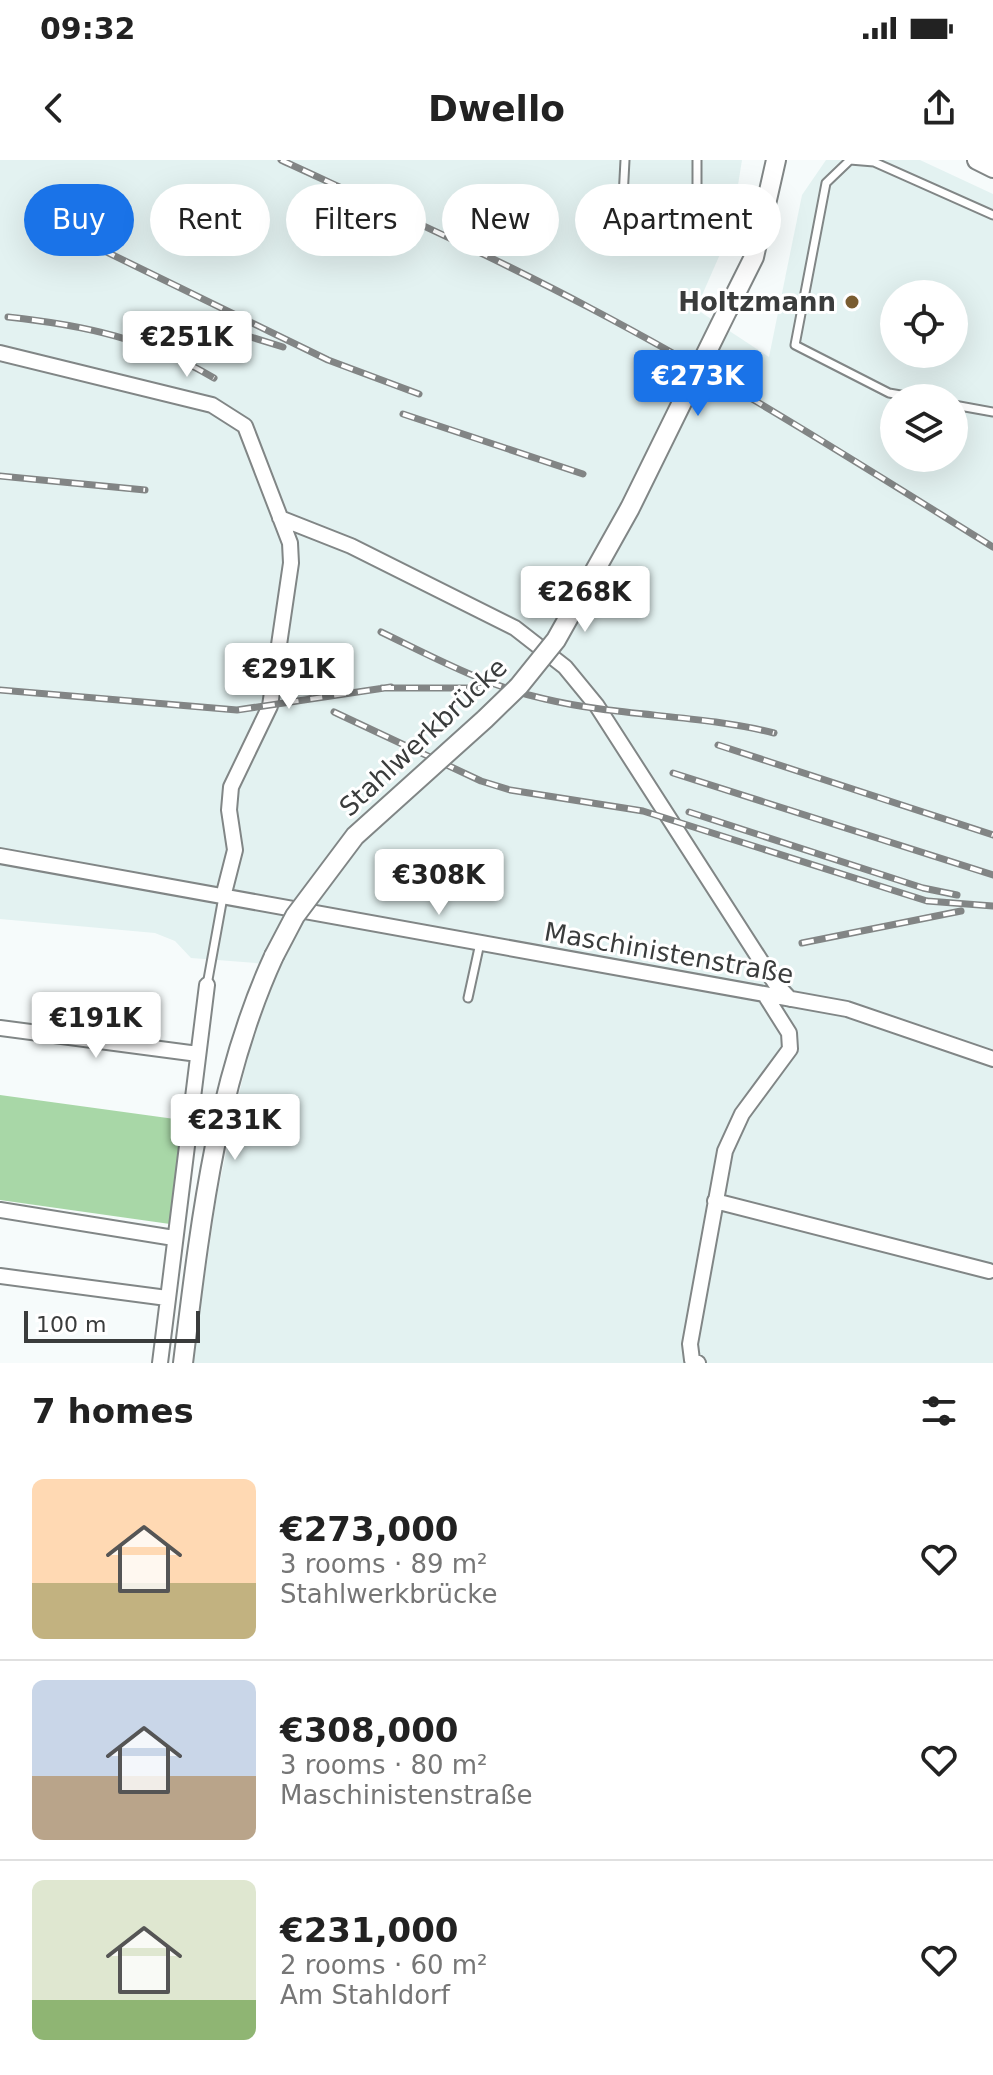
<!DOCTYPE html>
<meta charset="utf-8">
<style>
:root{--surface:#fff;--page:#f6f6f6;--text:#222;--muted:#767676;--line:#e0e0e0;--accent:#1a73e8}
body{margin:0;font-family:"DejaVu Sans",sans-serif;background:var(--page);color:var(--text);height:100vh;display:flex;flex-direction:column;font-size:30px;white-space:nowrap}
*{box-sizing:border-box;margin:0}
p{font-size:26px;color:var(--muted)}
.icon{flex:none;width:44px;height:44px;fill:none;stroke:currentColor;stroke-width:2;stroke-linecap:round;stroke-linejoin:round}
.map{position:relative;height:1203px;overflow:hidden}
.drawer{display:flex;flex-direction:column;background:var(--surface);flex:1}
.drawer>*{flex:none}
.hud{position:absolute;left:24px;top:24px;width:946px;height:72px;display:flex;gap:16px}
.buttons{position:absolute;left:880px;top:120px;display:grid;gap:16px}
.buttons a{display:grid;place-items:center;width:88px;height:88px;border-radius:50%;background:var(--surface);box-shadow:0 8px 32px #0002;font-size:40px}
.scale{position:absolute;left:24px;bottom:20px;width:176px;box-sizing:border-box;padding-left:8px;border:4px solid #3a3c3c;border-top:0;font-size:22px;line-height:28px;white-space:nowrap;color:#3a3c3c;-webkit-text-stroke:6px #fff;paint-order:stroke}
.price{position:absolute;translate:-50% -68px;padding:0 18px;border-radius:8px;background:#fff;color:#222;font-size:26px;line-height:52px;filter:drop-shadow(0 2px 4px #0008)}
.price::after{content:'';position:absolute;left:50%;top:48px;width:24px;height:18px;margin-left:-12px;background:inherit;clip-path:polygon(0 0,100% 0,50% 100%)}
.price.on{background:var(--accent);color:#fff}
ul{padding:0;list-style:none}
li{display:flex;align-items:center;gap:24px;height:200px;padding:0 32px}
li+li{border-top:2px solid var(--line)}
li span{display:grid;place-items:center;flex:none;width:224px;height:160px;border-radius:12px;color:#555}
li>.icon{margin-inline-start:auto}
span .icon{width:96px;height:96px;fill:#fffc;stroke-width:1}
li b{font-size:34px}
h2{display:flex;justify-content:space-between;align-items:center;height:96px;padding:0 32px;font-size:34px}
.tag{padding:0 28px;border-radius:36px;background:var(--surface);box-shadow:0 8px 32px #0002;font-size:28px;line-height:72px}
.tag.on{background:var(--accent);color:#fff}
.status{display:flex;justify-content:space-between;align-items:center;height:56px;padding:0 40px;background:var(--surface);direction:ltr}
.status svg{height:22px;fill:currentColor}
header{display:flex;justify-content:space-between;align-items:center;height:104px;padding:0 32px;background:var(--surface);font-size:36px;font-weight:700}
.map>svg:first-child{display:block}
.built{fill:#e3f2f1;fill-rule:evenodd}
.green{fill:#a8d7a7}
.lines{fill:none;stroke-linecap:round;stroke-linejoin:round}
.service-casing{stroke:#818686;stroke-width:11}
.minor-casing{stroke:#818686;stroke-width:18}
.secondary-casing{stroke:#818686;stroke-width:22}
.service{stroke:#fff;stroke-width:7}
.minor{stroke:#fff;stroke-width:14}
.secondary{stroke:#fff;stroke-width:18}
.rail-casing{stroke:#828585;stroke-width:7}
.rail{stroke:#fff;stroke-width:4;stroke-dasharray:12;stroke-linecap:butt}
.secondary-bridge-casing{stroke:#818686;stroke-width:22;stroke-linecap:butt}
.secondary-bridge{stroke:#fff;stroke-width:18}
.poi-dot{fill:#795c30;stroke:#fff;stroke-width:3}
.labels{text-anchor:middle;stroke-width:6;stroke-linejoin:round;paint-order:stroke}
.poi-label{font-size:26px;font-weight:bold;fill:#3a3c3c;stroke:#fff;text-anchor:end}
.street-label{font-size:26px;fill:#3a3c3c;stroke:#fff}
</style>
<div class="status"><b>09:32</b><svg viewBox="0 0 49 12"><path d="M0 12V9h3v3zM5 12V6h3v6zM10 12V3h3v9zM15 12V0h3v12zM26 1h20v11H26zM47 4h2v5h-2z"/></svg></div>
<header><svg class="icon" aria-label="back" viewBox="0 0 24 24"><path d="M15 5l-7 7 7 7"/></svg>Dwello<svg class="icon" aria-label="share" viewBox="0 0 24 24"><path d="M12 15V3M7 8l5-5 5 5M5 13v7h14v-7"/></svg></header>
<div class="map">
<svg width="993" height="1203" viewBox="0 0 993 1203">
<rect width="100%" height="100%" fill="#f6fbfb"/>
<!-- built -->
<path class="built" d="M0,0H742L731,69L696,149L769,197L802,35L826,0H920L993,34V1203H192L217,1035L233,960L250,887L280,805L191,798L175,781L155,773L0,759ZM894,134H954V194H894ZM894,238H954V298H894Z"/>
<!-- green -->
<path class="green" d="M0,935L182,960L170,1064L0,1040Z"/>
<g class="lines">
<!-- service casing -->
<g class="service-casing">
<path id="service" d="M623,38L625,0
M697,64V0
M918,238L889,233L795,185L826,23L850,0L874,2L993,55
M954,245L993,252
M207,825L223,737
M468,838L480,783"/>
</g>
<!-- minor casing -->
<g class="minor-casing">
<path id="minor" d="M0,193L212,245L245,266L290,383L291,403L270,546L231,627L229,650L235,690L223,737
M280,358L351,386L515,468L565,507L597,546L775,823L790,839
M0,696L847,849L993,899
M0,868L198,894
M715,1041L989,1111
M0,1050L174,1078
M0,1116L167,1138
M160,1203L207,825
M698,1203L692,1200L690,1184L725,991L742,954L790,889L789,873L765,835"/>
</g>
<!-- secondary casing -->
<g class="secondary-casing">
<path id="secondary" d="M977,0L993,8
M728,149L754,97L776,0
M183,1203C200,1066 216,922 274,796"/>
</g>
<!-- service -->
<use href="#service" class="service"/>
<!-- minor -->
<use href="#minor" class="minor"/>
<!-- secondary -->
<use href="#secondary" class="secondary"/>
<!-- rail casing -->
<g class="rail-casing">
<path id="rail" d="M281,0C385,48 490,95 592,149C729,221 861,305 993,387
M39,59L328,200L419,234
M8,157C84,165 148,179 214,218
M193,159L283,187
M403,254L583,314
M0,316L145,330
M381,472C435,498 486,526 545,539C620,557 699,554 774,573
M250,528L310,532
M382,528H485
M0,530L237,550L391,527
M334,552L481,621L510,630L643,651L927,741L993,746
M718,585L993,675
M673,613L993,715
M689,652L923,728L957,735
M802,783L961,751"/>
</g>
<!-- rail -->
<use href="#rail" class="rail"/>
<!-- secondary-bridge casing -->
<g class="secondary-bridge-casing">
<path id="secondary-bridge" d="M274,796L295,756L355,676L485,559L519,526L556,480L630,348L728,149"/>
</g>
<!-- secondary-bridge -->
<use href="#secondary-bridge" class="secondary-bridge"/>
</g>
<!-- markers -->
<circle class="poi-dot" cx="852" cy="142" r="8"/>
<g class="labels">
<!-- poi labels -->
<g class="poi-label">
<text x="836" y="151">Holtzmann</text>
</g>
<!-- street labels -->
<g class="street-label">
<text transform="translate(423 577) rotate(-43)" y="9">Stahlwerkbrücke</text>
<text transform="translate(669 793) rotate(10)" y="9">Maschinistenstraße</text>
</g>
</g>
</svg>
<div class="buttons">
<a><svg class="icon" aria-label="locate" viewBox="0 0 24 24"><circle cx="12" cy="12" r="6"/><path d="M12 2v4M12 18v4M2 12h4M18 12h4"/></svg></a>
<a><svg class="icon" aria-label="layers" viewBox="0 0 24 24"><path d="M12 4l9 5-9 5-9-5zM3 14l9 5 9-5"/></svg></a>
</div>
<div class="scale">100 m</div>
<b class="price" style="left:187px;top:219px">€251K</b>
<b class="price on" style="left:698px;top:258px">€273K</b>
<b class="price" style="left:585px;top:474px">€268K</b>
<b class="price" style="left:289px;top:551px">€291K</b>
<b class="price" style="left:439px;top:757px">€308K</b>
<b class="price" style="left:96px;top:900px">€191K</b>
<b class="price" style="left:235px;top:1002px">€231K</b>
<div class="hud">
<a class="tag on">Buy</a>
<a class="tag">Rent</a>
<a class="tag">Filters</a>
<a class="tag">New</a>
<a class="tag">Apartment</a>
</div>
</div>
<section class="drawer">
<h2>7 homes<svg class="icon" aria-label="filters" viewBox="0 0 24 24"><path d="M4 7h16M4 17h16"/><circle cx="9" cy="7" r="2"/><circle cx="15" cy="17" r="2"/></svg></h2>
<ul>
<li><span style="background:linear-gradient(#ffd9b3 65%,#c2b280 0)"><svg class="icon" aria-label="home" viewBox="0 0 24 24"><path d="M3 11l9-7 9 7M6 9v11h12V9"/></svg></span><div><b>€273,000</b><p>3 rooms · 89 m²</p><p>Stahlwerkbrücke</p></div><svg class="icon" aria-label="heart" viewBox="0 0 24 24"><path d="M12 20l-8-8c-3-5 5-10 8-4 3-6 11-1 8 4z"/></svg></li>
<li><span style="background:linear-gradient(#c9d6e8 60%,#b9a48a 0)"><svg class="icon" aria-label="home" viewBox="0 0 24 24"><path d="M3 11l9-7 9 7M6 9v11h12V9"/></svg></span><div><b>€308,000</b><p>3 rooms · 80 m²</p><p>Maschinistenstraße</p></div><svg class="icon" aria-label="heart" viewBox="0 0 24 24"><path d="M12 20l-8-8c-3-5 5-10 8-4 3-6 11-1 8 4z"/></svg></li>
<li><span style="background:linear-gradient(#dfe7d0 75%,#8fb573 0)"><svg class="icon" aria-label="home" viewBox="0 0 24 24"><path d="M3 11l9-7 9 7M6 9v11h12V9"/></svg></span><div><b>€231,000</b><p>2 rooms · 60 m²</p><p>Am Stahldorf</p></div><svg class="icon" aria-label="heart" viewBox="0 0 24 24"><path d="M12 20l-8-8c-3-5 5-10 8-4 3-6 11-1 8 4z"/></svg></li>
</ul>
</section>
